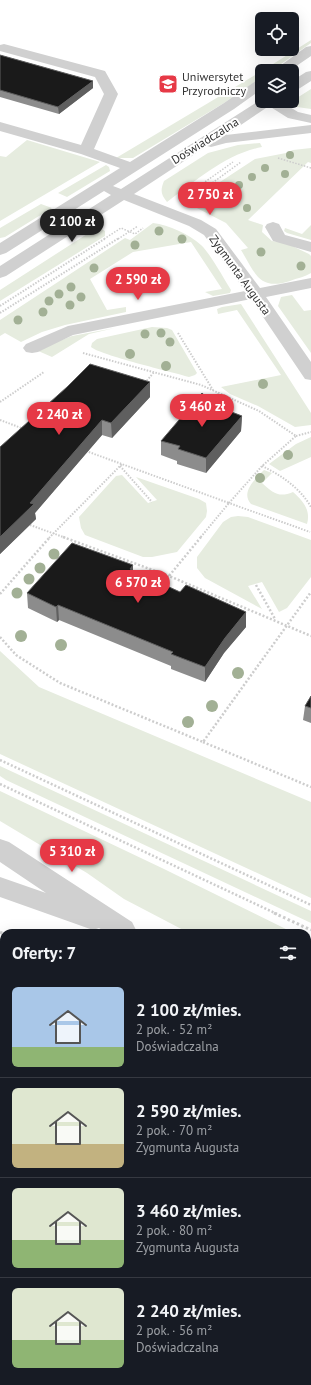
<!DOCTYPE html>
<html lang="pl">
<meta charset="utf-8">
<style>
:root{--surface:#171b24;--page:#20242c;--text:#f1f3f6;--muted:#9ea1a6;--line:#363941;--accent:#e63946}
body{margin:0;font-family:"PT Sans",sans-serif;background:var(--page);color:var(--text);height:100vh;display:flex;flex-direction:column;font-size:15px;white-space:nowrap}
*{box-sizing:border-box;margin:0}
p{font-size:13px;color:var(--muted)}
.icon{flex:none;width:22px;height:22px;fill:none;stroke:currentColor;stroke-width:2;stroke-linecap:round;stroke-linejoin:round}
.map{position:relative;flex:1;overflow:hidden}
.sheet{position:absolute;left:0px;top:929px;width:311px;height:456px;display:flex;flex-direction:column;background:var(--surface);border-radius:12px 12px 0 0;box-shadow:0 4px 16px #0002}
.sheet>*{flex:none}
.controls{position:absolute;left:255px;top:12px;display:grid;gap:8px}
.controls a{display:grid;place-items:center;width:44px;height:44px;border-radius:6px;background:var(--surface);box-shadow:0 4px 16px #0002;font-size:20px}
.price{position:absolute;translate:-50% -34px;padding:0 9px;border-radius:14px;background:var(--accent);color:#fff;font-size:13px;line-height:26px;filter:drop-shadow(0 1px 2px #0008)}
.price::after{content:'';position:absolute;left:50%;top:24px;width:12px;height:9px;margin-left:-6px;background:inherit;clip-path:polygon(0 0,100% 0,50% 100%)}
.price.active{background:#222;color:#fff}
ul{padding:0;list-style:none}
li{display:flex;align-items:center;gap:12px;height:100px;padding:0 12px}
li+li{border-top:1px solid var(--line)}
li span{display:grid;place-items:center;flex:none;width:112px;height:80px;border-radius:6px;color:#555}
li>.icon{margin-inline-start:auto}
span .icon{width:48px;height:48px;fill:#fffc;stroke-width:1}
li b{font-size:17px}
h2{display:flex;justify-content:space-between;align-items:center;height:48px;padding:0 12px;font-size:17px}
.map>svg:first-child{display:block}
.green{fill:#e6ecdf}
.lines{fill:none;stroke-linecap:round;stroke-linejoin:round}
.path-far3{stroke:#cdcdcd;stroke-width:1.5;stroke-dasharray:1.5 1.5;stroke-linecap:butt}
.path-far2{stroke:#cdcdcd;stroke-width:2;stroke-dasharray:1.5 1.5;stroke-linecap:butt}
.path-far1{stroke:#cdcdcd;stroke-width:2.5;stroke-dasharray:2 2;stroke-linecap:butt}
.path{stroke:#cdcdcd;stroke-width:3;stroke-dasharray:2.5 2.5;stroke-linecap:butt}
.minor{fill:#d0d0d0;fill-rule:evenodd}
.tree{fill:#a2b095}
.wall{fill:#8c8c8c}
.shaded-wall{fill:#5f5f5f}
.building{fill:#1a1a1a;stroke:#5f5f5f}
.labels{text-anchor:middle;stroke-width:4;stroke-linejoin:round;paint-order:stroke}
.far-poi-label{font-size:12px;fill:#333;stroke:#fff;text-anchor:start}
.far-street-label{font-size:12px;fill:#333;stroke:#fff}
</style>
<div class="map">
<svg width="311" height="1385" viewBox="0 0 311 1385">
<rect width="100%" height="100%" fill="#fff"/>
<!-- green -->
<path class="green" d="M311,40V43L271,71H262Z
M262,71V77L224,103L133,158H116Z
M311,89V109L297,107L289,103Z
M27,140L100,162L0,221V156L6,157Z
M260,143L262,147C226,154 197,180 167,202C161,194 160,191 164,181L208,153L238,145Z
M311,148V163L308,162L248,220L263,225L262,232L272,241L286,243L309,254L311,256V273C305,277 297,278 290,281C259,291 255,273 241,250L248,248L226,223L189,204L191,201L255,159L286,153L293,150Z
M106,165L109,167L110,171L67,197L58,193Z
M41,204L52,208L5,237L0,238V228Z
M153,223C169,225 189,234 201,245C210,253 224,279 231,290L230,293L213,296L205,292L222,289L191,242L133,252L90,279L107,310L126,307V312L65,325L42,332L21,342L5,333L0,336V320L125,238L130,240Z
M311,225V240L287,233L284,231L285,228L302,234Z
M98,227L105,231V236L0,301V290Z
M292,295L304,311L311,310V353L278,306L281,297Z
M241,304L311,413V425L295,427L258,406L230,394L221,387L281,375L237,310L218,314L217,309L222,307Z
M152,327L167,328L172,330L197,373L195,375L189,377C172,372 100,355 91,347L92,343L97,339Z
M115,328L89,334L52,357L36,350L72,336Z
M311,437V457L280,471L269,464L296,444Z
M264,470L272,473L262,483C273,493 279,498 293,492C303,501 311,510 307,524L251,504C240,492 256,478 264,470Z
M122,475L148,503L157,500L136,477L199,499L206,503L207,511L206,517L177,552L152,557H143L85,535L81,528L79,517L116,476Z
M238,516L248,517L311,540V577L287,608L279,612L262,582L248,586L262,609L205,578L197,568V557L223,522L231,517Z
M0,651L39,687L311,802V898L0,754Z
M0,766L311,911V923L6,780L0,776Z
M0,791L164,869L294,933H189L124,899L87,873L0,821Z
M0,939L4,941V1231L0,1232Z
M307,940L311,942V991L307,989Z
M307,1159L311,1161V1328L307,1326Z
M307,1349L311,1351V1385H301L299,1381H307Z
M228,1381H281L282,1385H229Z"/>
<g class="lines">
<!-- path-far3 -->
<path class="path-far3" d="M278,158L311,168
M188,194L233,162
M193,197L241,162
M104,239L121,228L135,234L143,228
M118,239L138,226"/>
<!-- path-far2 -->
<path class="path-far2" d="M0,306L106,238
M0,313L119,238
M178,333L213,390
M83,353L201,385L259,411L296,436L262,466L229,503L310,532
M145,383L154,372
M0,402L44,372
M208,403L219,393
M0,420L24,429
M296,436L311,432
M86,451L229,503L200,538
M120,466L152,502
M262,466C281,475 300,488 311,507
M30,525L66,538
M49,538L122,464"/>
<!-- path-far1 -->
<path class="path-far1" d="M63,537L169,576
M201,537L169,576L311,636
M256,585L275,619
M0,594L50,537
M0,637L16,655L60,683L203,742L311,592
M203,742L311,787
M0,760L311,905
M0,784L277,914"/>
<!-- path -->
<path class="path" d="M274,913L311,930
M0,932L4,934
M307,1148L311,1151
M307,1340L311,1343
M292,1381L293,1385
M33,1385L49,1381"/>
<!-- minor -->
<path class="minor" d="M4,44L105,71L118,94L94,149L130,162L224,103L257,80L262,79V89L234,109L113,186L121,189L262,99V101H280L298,112L311,115V123L288,118L269,106L226,135L311,125V133L226,143L211,147L207,146L134,194L201,220L216,229L260,288L311,278V288L266,297L311,362V380L305,379L251,299L73,335L38,352L32,353L26,352L23,348L26,344L68,326L245,291L204,235L189,226L124,200L6,276L0,278V266L111,195L104,191L6,253L0,255V243L120,168L81,154L0,131V122L81,145L104,94L95,77L0,51V45Z
M311,46V56L289,71H273L306,47Z
M311,71V81L297,90L292,91V81L306,72Z
M273,222L279,224L285,235L311,242V252L273,241L265,227L267,224Z
M0,839L9,842L132,922L136,930L134,933H107L99,928L93,930L0,897V877L46,893L0,862Z
M307,1009L311,1011V1035L307,1033Z
M4,1319V1349L0,1350V1320Z"/>
</g>
<!-- trees -->
<g class="tree">
<circle cx="290" cy="155" r="4"/>
<circle cx="265" cy="168" r="4"/>
<circle cx="285" cy="174" r="4"/>
<circle cx="252" cy="177" r="4"/>
<circle cx="239" cy="185" r="4"/>
<circle cx="211" cy="204" r="4"/>
<circle cx="247" cy="208" r="4"/>
<circle cx="159" cy="231" r="4.5"/>
<circle cx="182" cy="239" r="4.5"/>
<circle cx="135" cy="245" r="4.5"/>
<circle cx="261" cy="252" r="4.5"/>
<circle cx="301" cy="266" r="4.5"/>
<circle cx="94" cy="268" r="4.5"/>
<circle cx="71" cy="287" r="4.5"/>
<circle cx="59" cy="294" r="4.5"/>
<circle cx="81" cy="297" r="4.5"/>
<circle cx="49" cy="301" r="4.5"/>
<circle cx="70" cy="305" r="4.5"/>
<circle cx="43" cy="312" r="4.5"/>
<circle cx="18" cy="320" r="4.5"/>
<circle cx="161" cy="333" r="4.5"/>
<circle cx="145" cy="334" r="4.5"/>
<circle cx="170" cy="342" r="4.5"/>
<circle cx="130" cy="354" r="5"/>
<circle cx="166" cy="366" r="5"/>
<circle cx="263" cy="384" r="5"/>
<circle cx="288" cy="455" r="5"/>
<circle cx="260" cy="478" r="5"/>
<circle cx="54" cy="554" r="5.5"/>
<circle cx="40" cy="568" r="5.5"/>
<circle cx="29" cy="579" r="5.5"/>
<circle cx="17" cy="593" r="5.5"/>
<circle cx="21" cy="636" r="6"/>
<circle cx="61" cy="645" r="6"/>
<circle cx="238" cy="673" r="6"/>
<circle cx="212" cy="706" r="6"/>
<circle cx="188" cy="722" r="6"/>
</g>
<!-- wall -->
<path class="wall" d="M0,55L93,81V88L59,114L0,97Z
M150,382V397L112,438L102,435L35,513L36,519L0,554V447Z
M216,406L242,416L241,431L206,473L177,464V461L161,455V441Z
M133,565V571L180,592L246,612V627L224,653L205,682L171,669V666L59,620L57,622L28,608L27,593Z
M311,696V723L303,720L305,706Z"/>
<!-- shaded-wall -->
<path class="shaded-wall" d="M93,81V88L59,114L58,107Z
M150,382V397L112,438L111,423Z
M242,416L241,431L206,473V458Z
M102,420V435L35,513L36,519L0,554V537Z
M133,565V579L130,569Z
M58,605L59,620L57,622L56,607Z
M246,612V627L224,653L205,682V667L225,638Z"/>
<!-- building -->
<path class="building" d="M0,55L93,81L58,107L0,90Z
M90,364L150,382L111,423L102,420L30,503L34,504L0,537V447L67,387Z
M202,393L216,406L242,416L206,458L178,449L180,446L161,441Z
M72,543L133,565L130,569L180,592L186,585L246,612L225,638L205,667L171,654L173,652L58,605L56,607L27,593Z
M311,696V708L305,706Z
M30,1381H37V1385H15Z
M88,1381H232L233,1385H73Z"/>
<!-- icons -->
<defs>
<g id="university-square" transform="scale(1)"><rect x="-9" y="-9" width="18" height="18" rx="4" fill="#e63946" stroke="#fff"/><path d="M0-5L7-2L0 1L-7-2ZM-4 1L0 2.5L4 1V4Q0 6-4 4Z" fill="#fff"/></g>
</defs>
<g fill-rule="evenodd">
<use href="#university-square" x="168" y="84"/>
</g>
<g class="labels">
<!-- far-poi labels -->
<g class="far-poi-label">
<text x="182" y="81">Uniwersytet<tspan x="182" dy="14">Przyrodniczy</tspan></text>
</g>
<!-- far-street labels -->
<g class="far-street-label">
<text transform="translate(205 141) rotate(-32)" y="4">Doświadczalna</text>
<text transform="translate(240 275) rotate(54)" y="4">Zygmunta Augusta</text>
</g>
</g>
</svg>
<div class="controls">
<a><svg class="icon" aria-label="locate" viewBox="0 0 24 24"><circle cx="12" cy="12" r="6"/><path d="M12 2v4M12 18v4M2 12h4M18 12h4"/></svg></a>
<a><svg class="icon" aria-label="layers" viewBox="0 0 24 24"><path d="M12 4l9 5-9 5-9-5zM3 14l9 5 9-5"/></svg></a>
</div>
<b class="price" style="left:210px;top:216px">2 750 zł</b>
<b class="price active" style="left:72px;top:243px">2 100 zł</b>
<b class="price" style="left:138px;top:301px">2 590 zł</b>
<b class="price" style="left:202px;top:428px">3 460 zł</b>
<b class="price" style="left:59px;top:436px">2 240 zł</b>
<b class="price" style="left:138px;top:604px">6 570 zł</b>
<b class="price" style="left:72px;top:873px">5 310 zł</b>
<section class="sheet">
<h2>Oferty: 7<svg class="icon" aria-label="filters" viewBox="0 0 24 24"><path d="M4 7h16M4 17h16"/><circle cx="9" cy="7" r="2"/><circle cx="15" cy="17" r="2"/></svg></h2>
<ul>
<li><span style="background:linear-gradient(#a9c7e8 75%,#8fb573 0)"><svg class="icon" aria-label="home" viewBox="0 0 24 24"><path d="M3 11l9-7 9 7M6 9v11h12V9"/></svg></span><div><b>2 100 zł/mies.</b><p>2 pok. · 52 m²</p><p>Doświadczalna</p></div></li>
<li><span style="background:linear-gradient(#dfe7d0 70%,#c2b280 0)"><svg class="icon" aria-label="home" viewBox="0 0 24 24"><path d="M3 11l9-7 9 7M6 9v11h12V9"/></svg></span><div><b>2 590 zł/mies.</b><p>2 pok. · 70 m²</p><p>Zygmunta Augusta</p></div></li>
<li><span style="background:linear-gradient(#dfe7d0 65%,#8fb573 0)"><svg class="icon" aria-label="home" viewBox="0 0 24 24"><path d="M3 11l9-7 9 7M6 9v11h12V9"/></svg></span><div><b>3 460 zł/mies.</b><p>2 pok. · 80 m²</p><p>Zygmunta Augusta</p></div></li>
<li><span style="background:linear-gradient(#dfe7d0 65%,#8fb573 0)"><svg class="icon" aria-label="home" viewBox="0 0 24 24"><path d="M3 11l9-7 9 7M6 9v11h12V9"/></svg></span><div><b>2 240 zł/mies.</b><p>2 pok. · 56 m²</p><p>Doświadczalna</p></div></li>
</ul>
</section>
</div>
